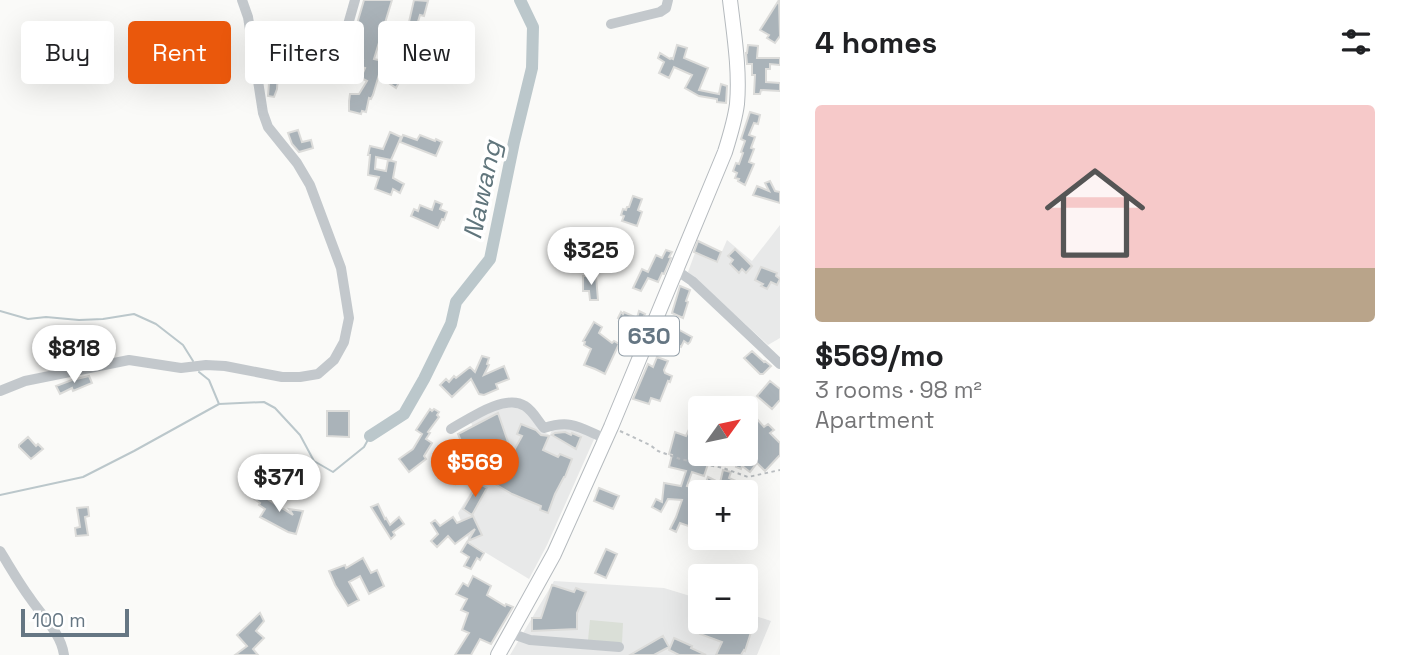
<!DOCTYPE html>
<meta charset="utf-8">
<style>
:root{--surface:#fff;--page:#f6f6f6;--text:#202124;--muted:#757577;--line:#e0e0e0;--accent:#ea580c}
body{margin:0;font-family:"Space Grotesk",sans-serif;background:var(--page);color:var(--text);height:100vh;display:flex;flex-direction:column;font-size:26px;white-space:nowrap}
*{box-sizing:border-box;margin:0}
p{font-size:23px;color:var(--muted)}
.icon{flex:none;width:38px;height:38px;fill:none;stroke:currentColor;stroke-width:2;stroke-linecap:round;stroke-linejoin:round}
.map{position:relative;flex:1;overflow:hidden}
.details{display:flex;flex-direction:column;background:var(--surface);width:630px}
.details>*{flex:none}
.banner{position:absolute;left:21px;top:21px;width:653px;height:63px;display:flex;gap:14px}
.needle{width:46px;rotate:57deg}
.tools{position:absolute;left:688px;top:396px;display:grid;gap:14px}
.tools a{display:grid;place-items:center;width:70px;height:70px;border-radius:7px;background:var(--surface);box-shadow:0 7px 28px #0002;font-size:35px}
.scale{position:absolute;left:21px;bottom:18px;width:108px;box-sizing:border-box;padding-left:7px;border:4px solid #657683;border-top:0;font-size:19px;line-height:24px;white-space:nowrap;color:#657683;-webkit-text-stroke:5px #fff;paint-order:stroke}
.price{position:absolute;translate:-50% -60px;padding:0 16px;border-radius:24px;background:#fff;color:#222;font-size:23px;line-height:46px;filter:drop-shadow(0 2px 4px #0008)}
.price::after{content:'';position:absolute;left:50%;top:42px;width:21px;height:16px;margin-left:-10px;background:inherit;clip-path:polygon(0 0,100% 0,50% 100%)}
.price.on{background:var(--accent);color:#fff}
ul{padding:0;list-style:none}
li{display:grid;align-content:center;gap:14px;height:371px;padding:0 35px}
li+li{border-top:2px solid var(--line)}
li span{display:grid;place-items:center;height:217px;border-radius:7px;color:#555}
li>.icon{margin-inline-start:auto}
span .icon{width:126px;height:126px;fill:#fffc;stroke-width:1}
li b{font-size:30px}
h2{display:flex;justify-content:space-between;align-items:center;height:84px;padding:0 35px;font-size:30px}
.chip{padding:0 24px;border-radius:7px;background:var(--surface);box-shadow:0 7px 28px #0002;font-size:24px;line-height:63px}
.chip.on{background:var(--accent);color:#fff}
main{display:flex;flex:1;min-height:0}
.map>svg:first-child{display:block}
.built{fill:#e8e9e9}
.green{fill:#dadfd7}
.lines{fill:none;stroke-linecap:round;stroke-linejoin:round}
.stream{stroke:#bbc7cb;stroke-width:2}
.river{stroke:#bbc7cb;stroke-width:12}
.building{fill:#aab3b9;stroke:#dcdcda;stroke-width:2}
.major-casing{stroke:#b5babe;stroke-width:16}
.path{stroke:#bbbfc2;stroke-width:2;stroke-dasharray:3.5 3.5;stroke-linecap:butt}
.minor{stroke:#c3c8cc;stroke-width:10}
.major{stroke:#fff;stroke-width:14}
.labels{text-anchor:middle;stroke-width:7;stroke-linejoin:round;paint-order:stroke}
.shield{fill:#fff;stroke:#939fa8;stroke-width:2}
.shield-label{font-size:23px;font-weight:bold;fill:#657683}
.water-label{font-size:26px;font-style:italic;fill:#60757c;stroke:#fff}
</style>
<main>
<div class="map">
<svg width="780" height="655" viewBox="0 0 780 655">
<rect width="100%" height="100%" fill="#fafaf8"/>
<!-- built -->
<path class="built" d="M780,225V338L768,345L688,272L695,253L717,263L727,240L752,261Z
M501,407L525,408L539,430L550,435L553,427L571,426L595,437L547,545L529,579L470,543L458,513L477,482L492,475L470,420Z
M554,581L664,588L700,599V621H746V613L771,621L757,655H510Z"/>
<!-- green -->
<path class="green" d="M590,620L623,623L622,643L588,640Z"/>
<g class="lines">
<!-- stream -->
<path class="stream" d="M0,311L28,319L46,317L79,320L103,319L134,314L156,324L183,345L193,361
M199,372L209,380L219,404L264,402L275,408L300,435L314,461L333,472L364,447L370,436
M0,495L83,477L134,451L219,404"/>
<!-- river -->
<path class="river" d="M370,436L404,414L424,379L451,324L456,302L490,259L514,142L532,68L533,27L520,0"/>
</g>
<!-- building -->
<path class="building" d="M364,0H392L374,59L383,61L373,95L371,99L369,98L366,112L362,111L361,114L349,111V101L350,94H359L367,81L361,78L365,68L361,67L363,60L358,59L360,54L349,51Z
M414,0L428,1L424,16L420,15L417,25L409,22Z
M779,0L780,36L775,43L767,38L769,35L760,30Z
M677,45L687,48L684,58L708,68L699,90L719,94L721,84L727,86L726,103L717,102V99L699,96L685,88L692,75L674,67L669,78L659,73L664,62L658,58L660,53L670,59L671,58L673,59Z
M748,45L758,46L757,58H780V65L770,64V69H766V82L780,83V91L761,90L760,94H754L755,75H752V64H747L746,53H747Z
M263,64L275,65V74L278,73L277,89L274,97L268,96L269,83L266,82V71H264Z
M392,65L404,73L396,88L383,79Z
M750,112L760,115L758,124L754,123L749,135L755,137L751,148L754,149L749,162L754,164L745,185L738,181L739,179L735,178L737,173L733,171L736,163L739,164L743,153L741,152L745,141L741,139Z
M298,130L302,142L311,140L313,148L299,152L292,144L288,133Z
M390,132L401,137L391,160L376,157L375,169L386,171L388,160L396,162L393,178L404,184L400,193L393,189L391,195L375,189L379,177L368,175L370,155H368L370,146L383,149Z
M403,135L417,140L420,135L435,141L436,139L442,142L436,156L400,142Z
M770,181L775,191L780,192V203L753,195L757,186L769,191L765,183Z
M633,196L642,199L638,210L642,212L637,226L622,221L624,216L621,215L623,209L626,210L627,207H629Z
M435,201L442,204L440,209L447,212L444,220L442,219L438,228L411,216L414,209L418,211L420,205L432,210Z
M698,241L721,252L717,262L694,252Z
M735,249L752,266L746,273L742,269L739,273L730,264L733,260L728,256Z
M666,250L672,252L669,257L671,258L664,274L662,273L658,282L648,278L641,291L633,288L642,269L648,272L656,255L662,258Z
M761,267L777,273L776,276L780,279L777,285L771,282L767,289L761,286L763,284L755,280Z
M583,276H596L598,300H590L589,291H583Z
M680,286L690,290L686,301L688,302L683,318L672,313Z
M639,311L645,314L641,321L644,322L638,336L623,330L626,324L619,321L620,319L618,318L621,312L623,314L624,312L637,318Z
M594,322L602,327L599,333L612,343L614,341L619,344L605,374L595,369L584,365L591,349L584,345L585,342L583,341Z
M665,322L692,337L690,342L688,344L684,341L681,347L669,341L672,334L662,329Z
M752,351L764,362L765,361L771,366L763,374H760L744,358Z
M482,356L489,358L487,364L489,365L484,375L504,366L509,379L496,384L498,389L484,395L479,394L471,379L452,397L440,385L446,379L449,382L454,376L456,378L470,367L475,372Z
M657,357L668,361L664,370L665,373L672,376L670,382L668,381L660,401L651,398L649,404L633,399L648,364L653,367Z
M89,376L92,383L73,391L72,388L60,394L56,386L72,380Z
M770,381L780,389V400L772,409L757,396Z
M430,409L432,411L434,409L439,412L437,415L439,417L428,432L430,433L426,439L432,443L424,456L426,459L409,472L399,459L413,449L422,434L416,430Z
M327,411H349V437L327,436Z
M498,413L509,445L492,451L496,463L488,465V463L480,467L456,484L452,477L461,471L459,468L472,460L466,446L458,450L455,444L461,441L458,434Z
M757,419L764,427L768,424L774,430L770,433L780,443V455L765,471L757,463L750,472L742,466L741,469L736,467L739,456L741,457L750,449L746,443V431Z
M521,424L536,430L541,435L549,436L543,450L558,457L560,454L572,459L565,477H564L555,494L548,513L540,510L541,506L512,494L495,484L522,436L517,434Z
M690,427L698,431L696,436L700,439V453H716L713,462L709,461L704,476L692,472L687,486L692,487L691,491L700,494L697,506L699,507L697,515L700,516L697,529L680,523L676,532L670,529L676,517L682,500L668,499L661,512L652,507L656,499L662,502L664,483L681,486L686,471L669,467L672,455L669,454L675,432L686,436Z
M565,432L571,435L572,433L581,437L576,449L552,435L555,433Z
M28,437L36,446L38,444L43,449L31,459L19,447V445Z
M723,470L731,472L729,478L745,485L742,492H721L705,485L708,477L720,483Z
M478,483L487,488L472,515L463,509Z
M599,488L619,496L613,509L594,501Z
M253,490L293,515L289,509L303,511L296,534L288,532L260,517L265,509L259,505L260,503L250,496Z
M378,504L385,519L386,518L390,525L399,517L404,524L393,532L395,535L391,539L371,507Z
M88,507L89,516L85,517L88,535L76,536L75,528L80,527L77,508Z
M473,516L482,535L468,541L475,529L455,544L448,536L437,547L431,541L438,534L431,523L435,520L440,526L453,517L457,523Z
M467,542L484,553L480,560L477,558L471,569L464,566L469,557L461,552Z
M606,549L617,554L606,578L595,573Z
M363,558L371,573L377,570L384,586L369,594L360,576L349,582L359,600L348,606L335,585L329,571L345,565L346,568Z
M473,576L491,586L487,595L505,606L506,604L513,607L491,644L480,639L471,655H455L469,633L462,630L468,613L461,610L467,599L456,594L463,583L468,586Z
M552,585L574,592L576,588L586,592L577,613V629L532,631V618H541Z
M260,613L264,621L256,631L264,638L253,649L258,655H235L247,646L237,635Z
M720,621L738,629L740,622L753,626L745,651L744,650L741,655H716L722,642L700,634L704,625L717,629Z
M663,636L669,647L654,655H630Z
M674,638L692,646L691,648L706,655H679L669,650Z"/>
<g class="lines">
<!-- major casing -->
<g class="major-casing">
<path id="major" d="M498,655L554,554L611,427L725,152C730,136 735,120 737,104C740,70 734,34 730,0"/>
</g>
<!-- path -->
<path class="path" d="M620,431L650,445L658,451L680,459L723,468L748,477L780,470"/>
<!-- minor -->
<path class="minor" d="M611,24L660,12L666,8L668,0
M339,56L355,0
M676,270L692,281L780,364
M0,391L25,381L129,360L181,368L206,365L225,366L282,377H300L318,374L334,360L344,342L349,318L341,268L310,185L297,163L268,127L263,113L248,17L242,0
M451,429C469,419 505,393 525,406C533,411 538,421 544,428C572,419 580,428 606,439
M0,551C10,567 19,583 30,598C42,616 61,633 64,655
M510,633L530,640L619,647"/>
<!-- major -->
<use href="#major" class="major"/>
</g>
<g class="labels">
<!-- shield labels -->
<rect class="shield" x="619" y="316.5" width="60" height="39" rx="5"/>
<g class="shield-label">
<text x="649" y="344">630</text>
</g>
<!-- water labels -->
<g class="water-label">
<text transform="translate(482 190) rotate(-78)" y="9">Nawang</text>
</g>
</g>
</svg>
<div class="tools">
<a><svg class="needle" viewBox="-14 -14 28 28"><path d="M0-13l5 13h-10z" fill="#e53935"/><path d="M0 13l5-13h-10z" fill="#757577"/></svg></a>
<a>+</a>
<a>−</a>
</div>
<div class="scale">100 m</div>
<b class="price" style="left:591px;top:287px">$325</b>
<b class="price" style="left:74px;top:385px">$818</b>
<b class="price on" style="left:475px;top:499px">$569</b>
<b class="price" style="left:279px;top:514px">$371</b>
<div class="banner">
<a class="chip">Buy</a>
<a class="chip on">Rent</a>
<a class="chip">Filters</a>
<a class="chip">New</a>
</div>
</div>
<section class="details">
<h2>4 homes<svg class="icon" aria-label="filters" viewBox="0 0 24 24"><path d="M4 7h16M4 17h16"/><circle cx="9" cy="7" r="2"/><circle cx="15" cy="17" r="2"/></svg></h2>
<ul>
<li><span style="background:linear-gradient(#f6c9c9 75%,#b9a48a 0)"><svg class="icon" aria-label="home" viewBox="0 0 24 24"><path d="M3 11l9-7 9 7M6 9v11h12V9"/></svg></span><div><b>$569/mo</b><p>3 rooms · 98 m²</p><p>Apartment</p></div></li>
</ul>
</section>
</main>
